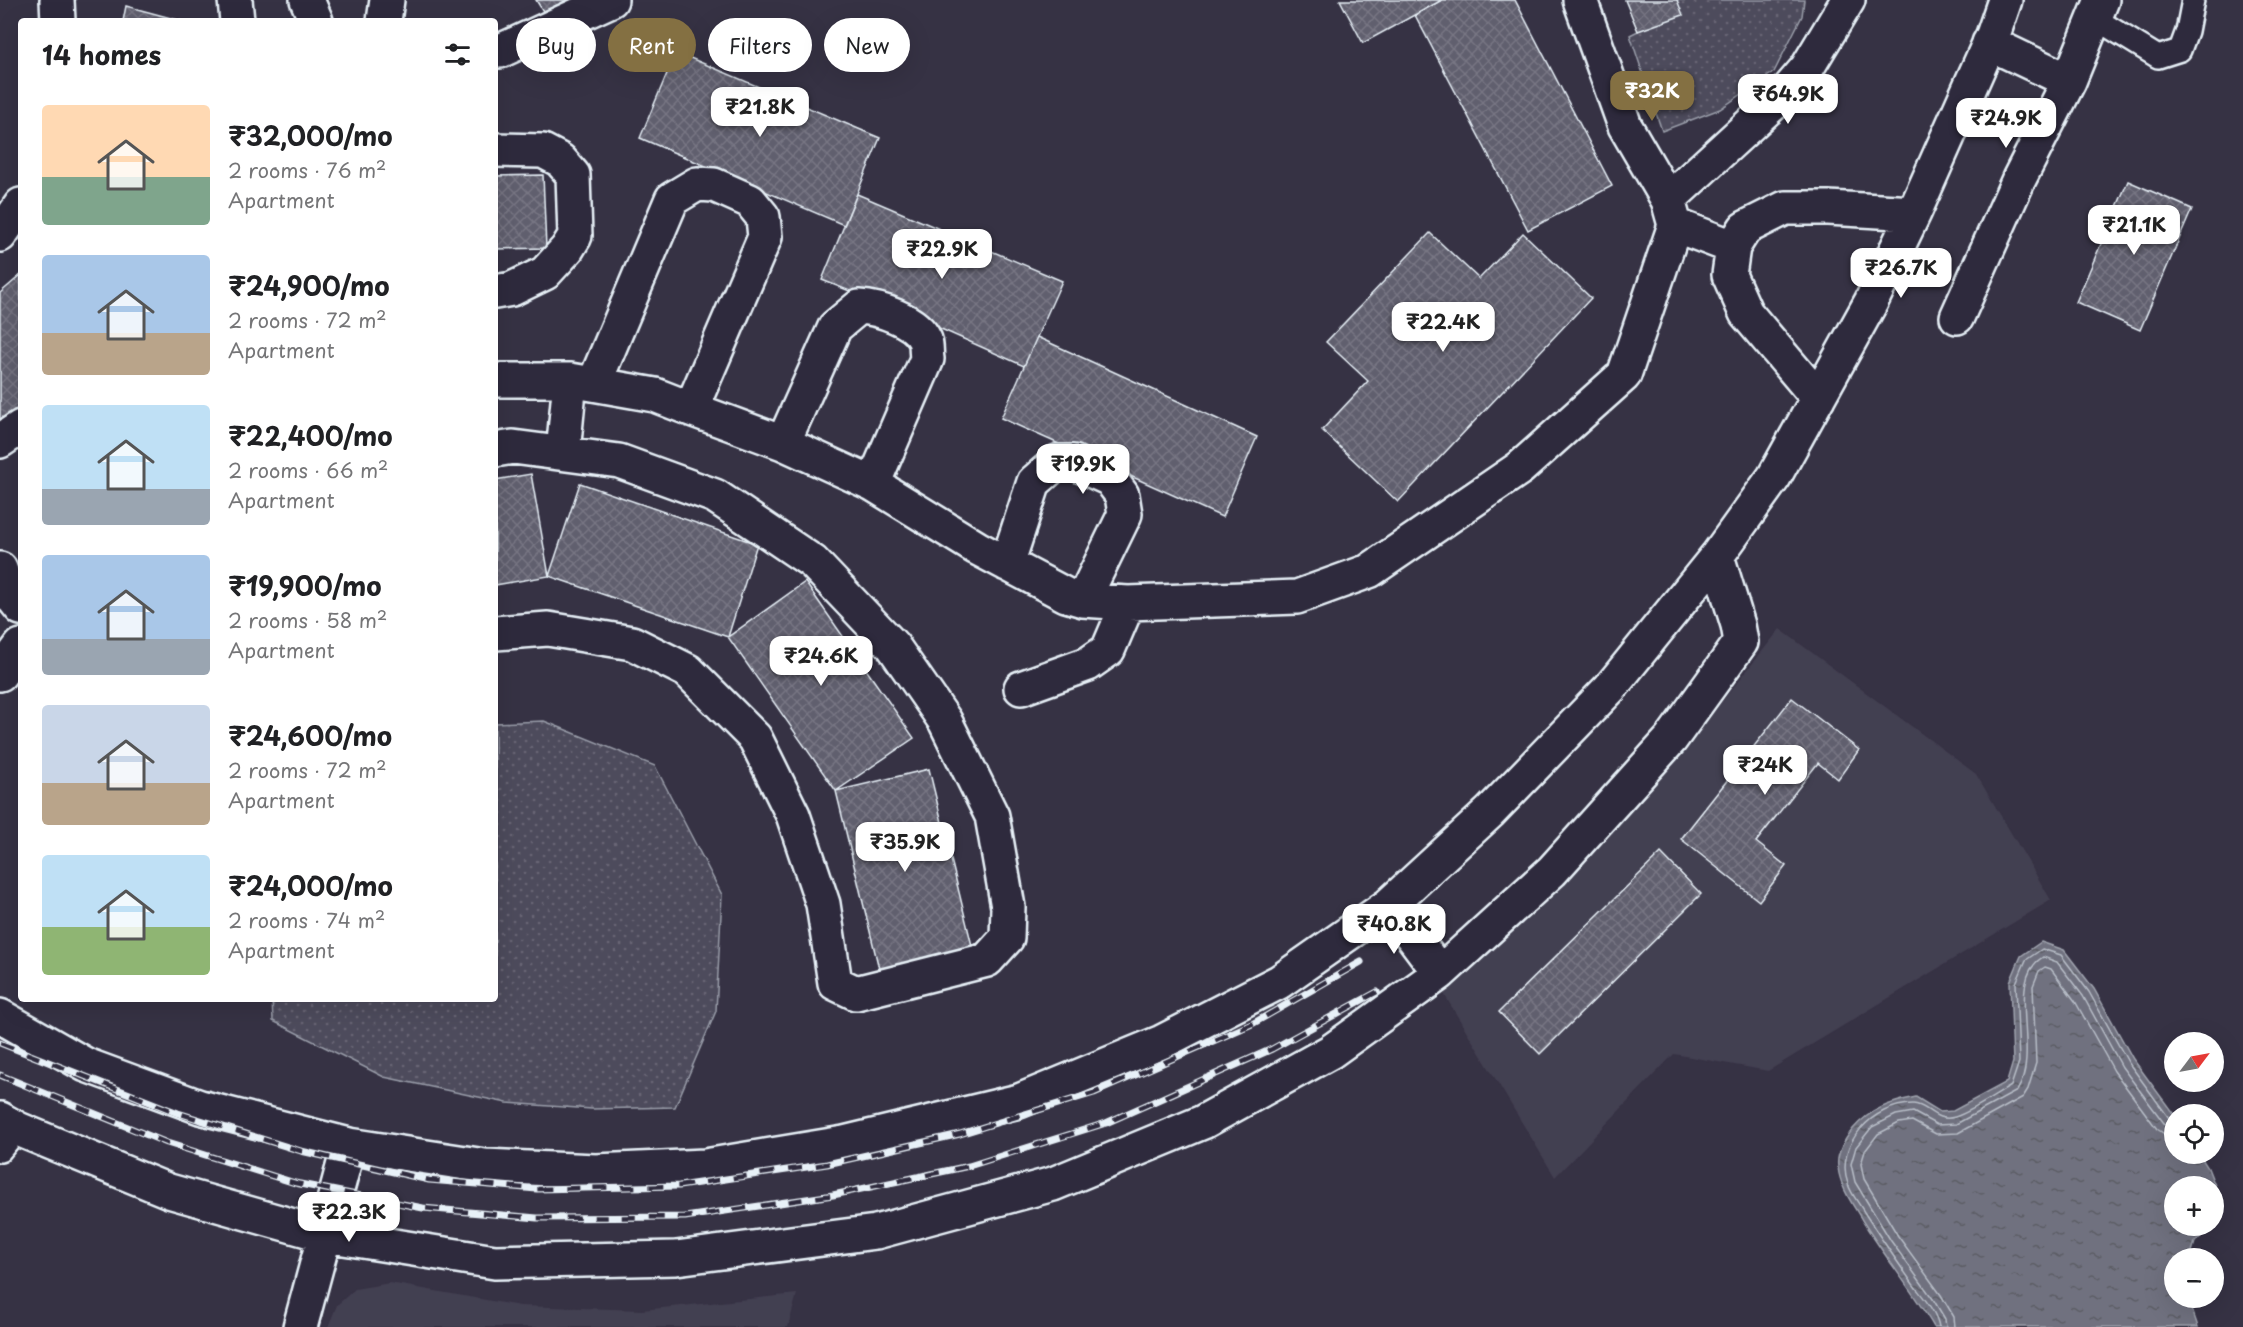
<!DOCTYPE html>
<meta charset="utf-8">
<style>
:root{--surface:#fff;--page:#f2f2f2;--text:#202124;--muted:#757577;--accent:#847042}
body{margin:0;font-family:"Playpen Sans",sans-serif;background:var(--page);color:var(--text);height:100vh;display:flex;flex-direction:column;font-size:22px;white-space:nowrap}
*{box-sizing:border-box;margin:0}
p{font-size:20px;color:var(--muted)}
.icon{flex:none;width:33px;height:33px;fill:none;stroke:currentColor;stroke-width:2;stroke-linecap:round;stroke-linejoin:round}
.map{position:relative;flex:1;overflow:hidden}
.details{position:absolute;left:18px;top:18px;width:480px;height:984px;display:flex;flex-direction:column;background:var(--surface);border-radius:6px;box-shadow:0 6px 24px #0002}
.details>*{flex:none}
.top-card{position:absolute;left:516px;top:18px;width:570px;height:54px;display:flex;gap:12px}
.needle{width:39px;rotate:58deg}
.tools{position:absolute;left:2164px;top:1032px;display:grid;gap:12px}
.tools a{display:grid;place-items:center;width:60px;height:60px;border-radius:50%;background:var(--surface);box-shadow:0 6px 24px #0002;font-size:30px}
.price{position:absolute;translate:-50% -51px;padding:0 14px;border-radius:12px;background:#fff;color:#222;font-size:20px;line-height:39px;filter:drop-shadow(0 2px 3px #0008)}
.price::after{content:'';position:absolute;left:50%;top:36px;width:18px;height:14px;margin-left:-9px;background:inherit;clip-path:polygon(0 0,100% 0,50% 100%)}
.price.selected{background:var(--accent);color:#fff}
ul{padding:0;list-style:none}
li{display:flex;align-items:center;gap:18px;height:150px;padding:0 24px}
li span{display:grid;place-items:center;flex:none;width:168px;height:120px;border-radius:6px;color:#555}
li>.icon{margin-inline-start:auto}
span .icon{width:72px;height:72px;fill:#fffc;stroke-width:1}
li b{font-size:26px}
h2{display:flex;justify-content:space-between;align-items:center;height:72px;padding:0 24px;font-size:26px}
.tag{padding:0 21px;border-radius:27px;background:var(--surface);box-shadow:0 6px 24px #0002;font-size:21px;line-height:54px}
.tag.selected{background:var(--accent);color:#fff}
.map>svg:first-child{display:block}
.built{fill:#433f51}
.green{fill:url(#green-dots);stroke:#9a9eaa;stroke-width:1.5}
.water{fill:url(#water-ripples);stroke:#a0a4af;stroke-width:1.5}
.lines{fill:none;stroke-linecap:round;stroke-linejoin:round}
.shore{stroke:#b8bec8;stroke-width:1.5}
.building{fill:url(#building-cross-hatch);stroke:#e8f1f8;stroke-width:1.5}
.service-casing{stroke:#e8f1f8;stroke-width:26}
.minor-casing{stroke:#e8f1f8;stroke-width:38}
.service{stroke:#2f2a3d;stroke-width:21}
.minor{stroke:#2f2a3d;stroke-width:33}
.rail-casing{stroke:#e8f1f8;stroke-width:7}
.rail{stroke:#2f2a3d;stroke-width:4.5;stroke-dasharray:14;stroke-linecap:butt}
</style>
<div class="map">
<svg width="2243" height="1327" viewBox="0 0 2243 1327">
<defs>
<pattern id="green-dots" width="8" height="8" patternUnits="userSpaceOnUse" patternTransform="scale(1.5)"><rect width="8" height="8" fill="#4d4b5c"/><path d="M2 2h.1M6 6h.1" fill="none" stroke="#676574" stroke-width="1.8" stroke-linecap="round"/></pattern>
<pattern id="water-ripples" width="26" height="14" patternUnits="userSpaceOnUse" patternTransform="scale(1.5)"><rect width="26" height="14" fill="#70717f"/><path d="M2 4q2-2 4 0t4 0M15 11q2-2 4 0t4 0" fill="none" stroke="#5b5c64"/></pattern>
<pattern id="building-cross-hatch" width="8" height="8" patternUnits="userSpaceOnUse" patternTransform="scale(1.5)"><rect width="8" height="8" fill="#605e6e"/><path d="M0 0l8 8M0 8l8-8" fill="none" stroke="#777683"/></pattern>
</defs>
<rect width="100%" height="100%" fill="#363244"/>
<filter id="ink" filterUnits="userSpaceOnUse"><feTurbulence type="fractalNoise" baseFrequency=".0167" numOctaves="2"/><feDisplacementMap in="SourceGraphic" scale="12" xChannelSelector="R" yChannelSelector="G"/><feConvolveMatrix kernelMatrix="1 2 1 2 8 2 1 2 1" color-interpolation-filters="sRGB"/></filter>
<g filter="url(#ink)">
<!-- built -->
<path class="built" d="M1780,629L1976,774L2051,900L1768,1071L1674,1054L1555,1177L1444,994L1565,884L1688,744Z
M390,1283L520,1306L642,1310L797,1294L788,1327H328L337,1305L355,1289Z"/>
<!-- green -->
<path class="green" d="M1677,0H1804L1802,16L1774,72L1720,109L1662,131L1630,35L1638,31Z
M544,721L655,766L722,895L716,1011L675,1107L592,1109L507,1103L384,1077L273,1021L272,999H495V723Z"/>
<!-- water -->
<path class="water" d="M2041,942L2064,950L2094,989L2133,1059L2175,1116V1154H2199L2208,1168L2221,1201L2214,1219V1186H2175V1226H2212L2195,1242L2190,1258H2175V1298H2188L2198,1327H1934C1912,1290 1885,1257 1862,1220C1852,1203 1840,1187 1838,1167C1836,1154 1845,1139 1853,1129C1870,1109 1891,1102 1916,1097L1940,1112L1953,1111L2007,1082L2013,1062L2010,982L2021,956Z"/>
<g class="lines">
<!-- shore -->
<path class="shore" d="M1939,1327C1937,1312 1922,1296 1913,1284C1896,1260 1880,1237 1864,1212C1859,1203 1851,1194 1848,1184C1834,1145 1873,1104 1913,1104C1928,1104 1934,1123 1955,1117C1969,1113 1998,1094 2011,1086L2019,1062L2016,983L2026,960L2042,949L2061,955L2089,992L2128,1062L2169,1118L2175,1121
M1946,1327L1945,1319L1933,1299L1891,1241L1855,1182L1851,1164L1856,1147L1872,1127L1896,1115L1913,1112L1937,1125L1956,1124L2017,1091C2042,1052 2004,980 2043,957L2057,962L2083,996L2122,1067L2164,1123L2175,1128
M1955,1327L1954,1317L1941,1295L1898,1236L1864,1179L1861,1164L1865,1151L1878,1134L1899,1123L1912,1121L1936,1134L1958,1133L2023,1097L2028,1089L2036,1063L2033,986L2039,971L2045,967L2051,969L2075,1001L2114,1071L2157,1129L2166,1135L2175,1137"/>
</g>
<!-- building -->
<path class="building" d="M536,0H572L546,16Z
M1340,0H1442L1363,43Z
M1442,0H1515L1612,186L1528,230L1415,15Z
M1625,0H1677L1683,15L1638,31Z
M126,6L182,21H123Z
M676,52L880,138L844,225L640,138Z
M543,175L546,248L495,249V176Z
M2128,181L2192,209L2140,330L2076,302Z
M857,194L1062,281L1024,366L903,312L822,280Z
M1430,233L1479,279L1523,233L1591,298L1398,502L1322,430L1368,381L1326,342Z
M21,275V407L0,425V293Z
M1037,337L1257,437L1222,517L1001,418Z
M531,474L549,576L495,585V480Z
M580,483L757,544L728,637L549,576Z
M805,582L914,738L836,791L728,637Z
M1792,698L1859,750L1838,779L1818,763L1756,842L1786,866L1759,901L1681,839Z
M929,769L974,954L881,977L836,791Z
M1661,853L1701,894L1540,1054L1499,1012Z"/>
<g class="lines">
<!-- service casing -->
<g class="service-casing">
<path id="service" d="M2096,19L2158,57L2180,50L2187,31L2193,0
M0,1151L18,1129"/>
</g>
<!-- minor casing -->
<g class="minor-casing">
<path id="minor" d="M57,0L58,21
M235,0L237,21
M307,0L316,21
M1580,0L1625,126L1668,200L1675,225L1733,247
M384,21L387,0
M1989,43L2069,81
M495,51H500L611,0
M495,150L543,151L560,160L573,175L575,236L567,249L545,273L512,289L495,292
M1668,200L1789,89L1807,68L1848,0
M0,235L21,205
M1957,317L2019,179L2069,81L2102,0
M495,380H570L655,395L691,409L783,443L873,484L977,548L1066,595L1083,600L1128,603L1297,597L1369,571L1520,468L1624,375L1675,225
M594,384L672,199L697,184L714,185L750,201L763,217L765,237L691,409
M1818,398L1746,313L1729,275L1733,247L1745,228L1785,208H1828L1914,213
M0,441L21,427
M783,443L835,327L859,307C879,308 916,320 925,340C927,346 926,354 927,359L873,484
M495,450L513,447L619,461L715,496L813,562L893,646L945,721L992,816L1008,907L1007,938L987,960L856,993L835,983L823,904L793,815L755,738L688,671L632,643L548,629L495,633
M563,453L570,380
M1007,564L1034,482L1057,462H1073L1110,479L1122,495L1125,514L1083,600
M0,569L9,593L21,608
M0,674L21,646
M1021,688L1088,664L1108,650L1128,603
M1389,905L1440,973
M0,1016L86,1065L200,1107L349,1145L485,1166L596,1171L705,1166L844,1143L1019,1101L1162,1042L1279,982L1389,905L1490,812L1610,688L1717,556L1774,477L1871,302L1914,213L1993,35L2005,0
M0,1119L18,1129L169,1191L325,1235L495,1262L676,1258L876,1232L1053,1184L1203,1122L1330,1052L1440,973L1552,871L1671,739L1741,642L1738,625L1717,556
M300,1327L349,1145"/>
</g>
<!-- service -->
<use href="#service" class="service"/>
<!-- minor -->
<use href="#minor" class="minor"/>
<!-- rail casing -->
<g class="rail-casing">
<path id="rail" d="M0,1043L178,1113L301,1151L429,1180L537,1189L679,1186L827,1164L960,1134L1094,1093L1252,1024L1361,962
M0,1075L167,1143L295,1183L423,1208L537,1218L685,1217L833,1195L969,1166L1106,1123L1272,1049L1377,992"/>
</g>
<!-- rail -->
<use href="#rail" class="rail"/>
</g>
</g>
</svg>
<div class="tools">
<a><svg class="needle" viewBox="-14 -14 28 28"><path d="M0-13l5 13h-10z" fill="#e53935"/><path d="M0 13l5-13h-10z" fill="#757577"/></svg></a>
<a><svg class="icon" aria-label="locate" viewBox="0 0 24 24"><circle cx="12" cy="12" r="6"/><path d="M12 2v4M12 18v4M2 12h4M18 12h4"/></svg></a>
<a>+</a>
<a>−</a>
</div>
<b class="price selected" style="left:1652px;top:122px">₹32K</b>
<b class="price" style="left:1788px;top:125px">₹64.9K</b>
<b class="price" style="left:760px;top:138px">₹21.8K</b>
<b class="price" style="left:2006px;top:149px">₹24.9K</b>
<b class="price" style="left:2134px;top:256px">₹21.1K</b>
<b class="price" style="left:942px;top:280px">₹22.9K</b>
<b class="price" style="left:1901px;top:299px">₹26.7K</b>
<b class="price" style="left:1443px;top:353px">₹22.4K</b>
<b class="price" style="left:1083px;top:495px">₹19.9K</b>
<b class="price" style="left:821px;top:687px">₹24.6K</b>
<b class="price" style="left:1765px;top:796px">₹24K</b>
<b class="price" style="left:905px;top:873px">₹35.9K</b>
<b class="price" style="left:1394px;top:955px">₹40.8K</b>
<b class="price" style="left:349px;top:1243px">₹22.3K</b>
<div class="top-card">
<a class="tag">Buy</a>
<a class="tag selected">Rent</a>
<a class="tag">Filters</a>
<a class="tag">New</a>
</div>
<section class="details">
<h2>14 homes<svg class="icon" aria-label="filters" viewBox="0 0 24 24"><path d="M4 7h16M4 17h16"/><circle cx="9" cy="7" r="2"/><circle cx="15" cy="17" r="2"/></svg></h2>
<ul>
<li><span style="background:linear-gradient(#ffd9b3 60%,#7fa58c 0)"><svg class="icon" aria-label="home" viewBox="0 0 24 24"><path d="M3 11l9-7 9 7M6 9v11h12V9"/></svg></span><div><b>₹32,000/mo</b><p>2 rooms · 76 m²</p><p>Apartment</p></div></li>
<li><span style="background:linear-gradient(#a9c7e8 65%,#b9a48a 0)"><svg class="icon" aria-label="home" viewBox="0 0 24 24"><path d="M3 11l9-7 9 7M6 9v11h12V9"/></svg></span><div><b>₹24,900/mo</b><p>2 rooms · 72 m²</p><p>Apartment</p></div></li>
<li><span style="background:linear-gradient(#bfe0f5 70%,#9aa5b1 0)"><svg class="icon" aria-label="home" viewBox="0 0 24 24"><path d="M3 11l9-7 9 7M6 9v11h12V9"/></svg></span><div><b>₹22,400/mo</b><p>2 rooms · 66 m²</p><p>Apartment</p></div></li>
<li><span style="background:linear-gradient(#a9c7e8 70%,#9aa5b1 0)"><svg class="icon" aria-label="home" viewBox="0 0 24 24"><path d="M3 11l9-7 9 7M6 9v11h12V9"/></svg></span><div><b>₹19,900/mo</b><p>2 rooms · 58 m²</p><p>Apartment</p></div></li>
<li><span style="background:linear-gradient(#c9d6e8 65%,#b9a48a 0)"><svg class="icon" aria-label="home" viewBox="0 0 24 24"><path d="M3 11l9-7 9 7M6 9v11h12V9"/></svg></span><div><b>₹24,600/mo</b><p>2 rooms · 72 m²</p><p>Apartment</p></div></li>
<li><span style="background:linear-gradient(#bfe0f5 60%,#8fb573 0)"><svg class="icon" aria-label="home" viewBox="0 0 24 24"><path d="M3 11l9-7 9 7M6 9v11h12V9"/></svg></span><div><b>₹24,000/mo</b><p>2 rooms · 74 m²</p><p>Apartment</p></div></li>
</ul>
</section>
</div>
